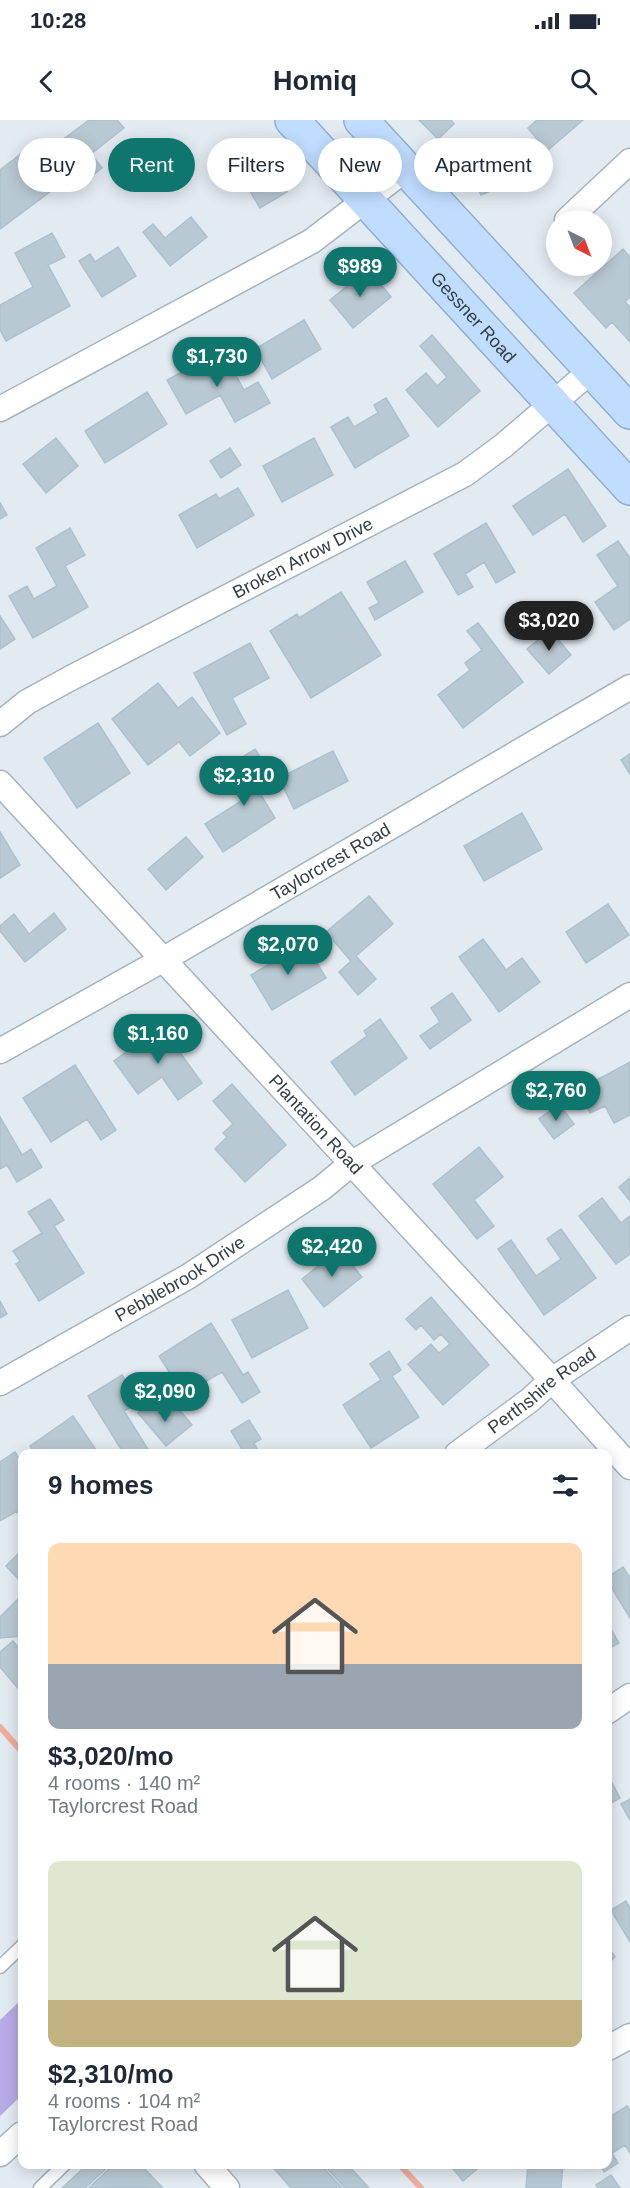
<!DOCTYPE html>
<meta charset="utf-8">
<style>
:root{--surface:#fff;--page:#f6f6f7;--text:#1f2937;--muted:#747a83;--accent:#0f766e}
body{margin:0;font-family:Helvetica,sans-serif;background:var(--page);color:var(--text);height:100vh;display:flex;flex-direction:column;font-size:22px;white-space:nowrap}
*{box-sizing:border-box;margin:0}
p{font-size:20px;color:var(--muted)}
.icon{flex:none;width:33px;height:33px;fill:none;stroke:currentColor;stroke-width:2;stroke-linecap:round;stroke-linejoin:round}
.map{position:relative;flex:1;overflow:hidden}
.panel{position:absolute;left:18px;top:1329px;width:594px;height:720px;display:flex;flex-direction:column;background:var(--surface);border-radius:12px;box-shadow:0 3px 15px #0003}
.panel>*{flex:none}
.top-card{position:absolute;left:18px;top:18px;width:594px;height:54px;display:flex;gap:12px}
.needle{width:39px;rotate:138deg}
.controls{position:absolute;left:546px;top:90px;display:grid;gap:12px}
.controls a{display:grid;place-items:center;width:66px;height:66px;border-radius:50%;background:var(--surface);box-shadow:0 3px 15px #0003;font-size:30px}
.price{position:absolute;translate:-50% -51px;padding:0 14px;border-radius:21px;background:var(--accent);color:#fff;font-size:20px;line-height:39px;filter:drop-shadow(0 2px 3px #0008)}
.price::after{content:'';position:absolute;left:50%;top:36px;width:18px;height:14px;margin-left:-9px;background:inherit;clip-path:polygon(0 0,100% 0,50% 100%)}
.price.current{background:#222;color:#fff}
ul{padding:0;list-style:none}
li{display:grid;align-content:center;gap:12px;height:318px;padding:0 30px}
li span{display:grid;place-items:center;height:186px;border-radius:12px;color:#555}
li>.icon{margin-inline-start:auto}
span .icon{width:108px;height:108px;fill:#fffc;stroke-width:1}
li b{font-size:26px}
h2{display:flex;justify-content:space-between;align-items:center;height:72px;padding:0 30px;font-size:26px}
.chip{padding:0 21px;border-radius:27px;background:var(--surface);box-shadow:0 3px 15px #0003;font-size:21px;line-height:54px}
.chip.current{background:var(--accent);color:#fff}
.status{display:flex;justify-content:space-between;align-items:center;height:42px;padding:0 30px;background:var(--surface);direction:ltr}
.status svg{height:16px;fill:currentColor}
header{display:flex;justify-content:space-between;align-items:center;height:78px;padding:0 30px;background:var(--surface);font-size:27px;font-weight:700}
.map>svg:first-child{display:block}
.green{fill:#b9abe7}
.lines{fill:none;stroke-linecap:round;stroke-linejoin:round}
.stream{stroke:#f0ad9e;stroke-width:6}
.building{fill:#b9c9d3;stroke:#acc1ce;stroke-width:1.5}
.service-casing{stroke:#a6b3bd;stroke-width:15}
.minor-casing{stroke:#a6b3bd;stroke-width:27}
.secondary-casing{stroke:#90aed0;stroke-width:36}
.service{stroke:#fff;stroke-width:12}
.minor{stroke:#fff;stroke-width:24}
.secondary{stroke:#c0ddff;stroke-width:33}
.labels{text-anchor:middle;stroke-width:6;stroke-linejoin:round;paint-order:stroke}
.street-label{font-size:18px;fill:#333d44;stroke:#fff}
</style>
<div class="status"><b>10:28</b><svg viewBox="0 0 49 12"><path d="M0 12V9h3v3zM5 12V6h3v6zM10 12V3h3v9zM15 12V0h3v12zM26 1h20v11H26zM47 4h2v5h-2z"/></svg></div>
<header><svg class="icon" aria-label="back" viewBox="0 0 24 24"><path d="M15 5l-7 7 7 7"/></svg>Homiq<svg class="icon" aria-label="search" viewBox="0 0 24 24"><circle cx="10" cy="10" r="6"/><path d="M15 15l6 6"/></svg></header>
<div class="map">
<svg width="630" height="2068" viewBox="0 0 630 2068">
<rect width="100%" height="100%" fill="#e3ebf2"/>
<!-- green -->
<path class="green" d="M22,1879V1975L0,1996V1900Z"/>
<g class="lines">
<!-- stream -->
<path class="stream" d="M0,1607L22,1632
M399,2044L421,2068"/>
</g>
<!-- building -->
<path class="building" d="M89,0H117L124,8L91,34L102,48L82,64L53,27Z
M419,0H451L454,4L438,19Z
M537,0H583L547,31L528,8Z
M254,19L287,72L260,88L228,35Z
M26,30L55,68L0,109V50Z
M512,30L523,57L481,75L469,48Z
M191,97L207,117L170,146L143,112L153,104L165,118Z
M52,113L65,137L48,145L70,186L6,221L0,210V185L33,167L15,133Z
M118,127L136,156L102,177L79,141L90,134L95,142Z
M623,129L630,137V177L625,182L630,187V222L612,202L606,208L574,173Z
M368,149L391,177L353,208L330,180Z
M304,200L321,229L272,259L255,229Z
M432,215L480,271L438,307L406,270L426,253L437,266L447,257L420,226Z
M222,230L244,270L258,262L270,283L235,302L220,275L186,294L167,260Z
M147,272L167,304L105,343L85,311Z
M386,278L409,316L355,348L331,307L348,297L354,307L378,293L374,285Z
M56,318L78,346L46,373L23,344Z
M314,318L333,355L282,382L263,346Z
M230,328L241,345L221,358L210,341Z
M568,349L606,406L583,422L565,394L533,415L513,386Z
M238,368L254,395L197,428L179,395L216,374L219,379Z
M0,383L7,395L0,399Z
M486,403L515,452L496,463L484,442L465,454L473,467L458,475L434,434Z
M70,408L85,435L65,446L88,487L33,518L9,476L27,466L34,479L57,466L36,428Z
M618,421L630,438V499L614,510L595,482L618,466L597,435Z
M405,441L423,472L375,500L369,488L379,483L367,462Z
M341,472L381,535L311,578L270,511L297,494L299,498Z
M0,496L15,519L0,529Z
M478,503L523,562L463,608L438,575L470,550L465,543L482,530L467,511Z
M550,510L571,535L549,554L527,529Z
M250,523L269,558L232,578L246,604L227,615L194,553Z
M158,563L178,588L192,577L220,613L190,636L179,622L148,645L112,599Z
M98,603L130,653L77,688L44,638Z
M255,629L272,657L256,667L275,698L223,732L205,704L254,673L235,642Z
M333,631L348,661L294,689L279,658Z
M630,634V654L621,640Z
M522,693L542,729L484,761L464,726Z
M0,712L20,745L0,758Z
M186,717L203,737L166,770L148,749Z
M369,776L393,804L356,836L376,859L358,875L339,852L351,841L326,812Z
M608,784L629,815L586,843L566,812Z
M54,793L66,809L25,842L0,811V806L14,794L29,814Z
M483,819L506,850L522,838L540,862L499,892L459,837Z
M305,823L326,858L272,890L251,855Z
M452,873L471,900L430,929L420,916L440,902L431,888Z
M380,899L407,938L355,975L331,942L367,916L364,911Z
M161,906L202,963L178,980L162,957L138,974L114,941Z
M630,942V995L614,1003L605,986L590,993L578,970Z
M75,945L116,1010L101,1020L87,999L51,1022L23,978Z
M232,964L286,1025L245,1062L215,1029L227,1017L223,1013L233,1004L213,981Z
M559,984L574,1004L554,1019L539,999Z
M0,997L22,1035L31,1029L42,1047L17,1062L7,1045L0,1049Z
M479,1027L503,1057L474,1080L494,1106L477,1119L433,1064Z
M630,1058V1081L619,1067Z
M602,1078L621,1103L630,1096V1134L616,1144L579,1096Z
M50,1079L64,1100L54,1106L84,1153L39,1181L16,1144L20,1141L13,1131L42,1113L28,1092Z
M561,1109L596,1158L544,1195L498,1129L511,1120L536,1156L561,1139L547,1119Z
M339,1129L362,1157L324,1187L302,1159Z
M288,1170L308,1208L252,1238L232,1200Z
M431,1177L489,1245L443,1285L408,1244L431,1224L439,1233L450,1224L441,1214L434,1220L421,1205L416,1210L406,1199Z
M0,1181L7,1194L0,1198Z
M211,1203L243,1255L248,1252L260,1272L242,1283L222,1252L201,1264L209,1276L191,1287L159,1236Z
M389,1231L401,1250L392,1256L419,1297L371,1328L343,1285L381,1260L370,1244Z
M122,1255L139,1282L124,1291L151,1334H124L88,1276Z
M152,1281L166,1298L178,1288L192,1305L166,1326L138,1293Z
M73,1296L99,1334H34L30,1326Z
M249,1300L261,1319L254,1323L260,1334H245L231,1311Z
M15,1332L22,1344V1400L17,1391L0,1401V1342Z
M22,1430V1463L6,1446Z
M623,1447L630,1458V1498L608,1462V1457Z
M22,1475V1516L0,1518V1497Z
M608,1504L619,1523L608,1529Z
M13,1521L22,1532V1573L0,1547V1532Z
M608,1655L620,1678L608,1685Z
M630,1679V1700L621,1684Z
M626,1781L630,1788V1822L611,1790Z
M608,1827L615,1837L608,1844Z
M627,1986L630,1990V2033L625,2025L612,2033L618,2043L604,2052L600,2044H608V1998Z
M88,2044H111L85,2068H62Z
M114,2044H140L162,2067L89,2068Z
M270,2044H320L342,2068H291Z
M323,2044H347L369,2068H345Z
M449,2044H483L463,2061Z
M528,2044H563L561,2068H526Z
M611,2055L620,2068H598L596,2065Z"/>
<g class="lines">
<!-- service casing -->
<g class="service-casing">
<path id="service" d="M0,1847L22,1826
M40,2068L65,2044"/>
</g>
<!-- minor casing -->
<g class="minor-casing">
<g id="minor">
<path d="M567,100L630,41"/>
<path d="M0,289L312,121L406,49"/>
<path id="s1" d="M0,604L27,582L69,559L465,354L503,326L592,250"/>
<path id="s2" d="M0,663L552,1260L630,1347"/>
<path id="s3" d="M0,931L164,839L630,567"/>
<path id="s4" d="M0,1263L189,1156L322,1068L351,1044L630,875"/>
<path id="s5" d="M457,1334L530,1280L552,1260L630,1208"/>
<path d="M608,1591L630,1576"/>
<path d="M608,1928L630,1916"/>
<path d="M0,2034L22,2014"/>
<path d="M206,2044L227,2068"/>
</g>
</g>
<!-- secondary casing -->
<g class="secondary-casing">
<g id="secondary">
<path id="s6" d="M292,0L630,368"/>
<path d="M361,0L630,292"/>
</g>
</g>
<!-- service -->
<use href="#service" class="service"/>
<!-- minor -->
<use href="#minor" class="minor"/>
<!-- secondary -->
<use href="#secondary" class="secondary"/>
</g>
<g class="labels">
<!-- street labels -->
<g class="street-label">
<text dy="6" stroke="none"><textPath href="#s6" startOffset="268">Gessner Road</textPath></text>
<text dy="6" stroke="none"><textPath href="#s1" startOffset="346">Broken Arrow Drive</textPath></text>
<text dy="6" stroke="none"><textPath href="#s3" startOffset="381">Taylorcrest Road</textPath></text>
<text dy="6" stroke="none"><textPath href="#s2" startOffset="465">Plantation Road</textPath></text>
<text dy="6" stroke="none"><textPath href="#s4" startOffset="208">Pebblebrook Drive</textPath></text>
<text dy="6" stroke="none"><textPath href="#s5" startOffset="106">Perthshire Road</textPath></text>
</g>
</g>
</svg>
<div class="controls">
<a><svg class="needle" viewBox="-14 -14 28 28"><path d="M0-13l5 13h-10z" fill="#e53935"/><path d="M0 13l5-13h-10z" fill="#747a83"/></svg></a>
</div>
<b class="price" style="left:360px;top:178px">$989</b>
<b class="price" style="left:217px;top:268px">$1,730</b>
<b class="price current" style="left:549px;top:532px">$3,020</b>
<b class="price" style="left:244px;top:687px">$2,310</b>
<b class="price" style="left:288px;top:856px">$2,070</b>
<b class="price" style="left:158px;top:945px">$1,160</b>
<b class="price" style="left:556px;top:1002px">$2,760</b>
<b class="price" style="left:332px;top:1158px">$2,420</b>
<b class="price" style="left:165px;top:1303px">$2,090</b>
<div class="top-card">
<a class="chip">Buy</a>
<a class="chip current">Rent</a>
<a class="chip">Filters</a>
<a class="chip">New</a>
<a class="chip">Apartment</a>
</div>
<section class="panel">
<h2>9 homes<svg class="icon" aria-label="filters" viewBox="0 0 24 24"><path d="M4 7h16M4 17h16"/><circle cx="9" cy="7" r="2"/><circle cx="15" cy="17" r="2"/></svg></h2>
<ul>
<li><span style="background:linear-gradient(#ffd9b3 65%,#9aa5b1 0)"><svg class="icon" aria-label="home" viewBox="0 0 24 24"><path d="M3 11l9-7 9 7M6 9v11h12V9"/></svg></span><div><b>$3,020/mo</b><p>4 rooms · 140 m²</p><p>Taylorcrest Road</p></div></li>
<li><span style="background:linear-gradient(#dfe7d0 75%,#c2b280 0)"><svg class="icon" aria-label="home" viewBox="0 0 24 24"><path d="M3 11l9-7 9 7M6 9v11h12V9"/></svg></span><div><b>$2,310/mo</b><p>4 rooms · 104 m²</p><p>Taylorcrest Road</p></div></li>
</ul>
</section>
</div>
